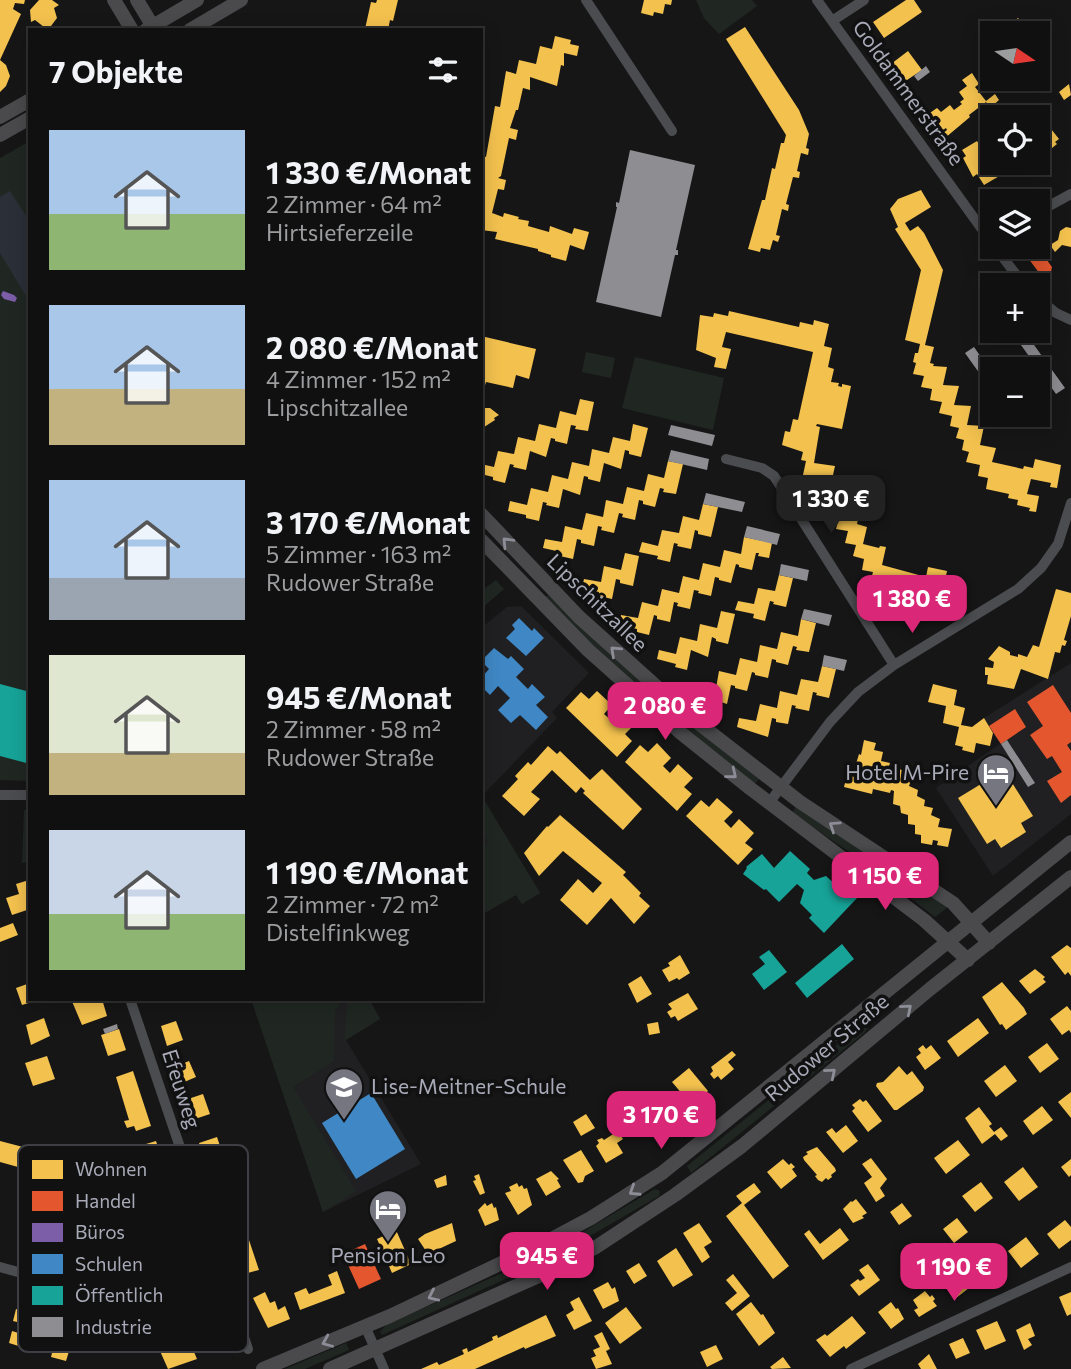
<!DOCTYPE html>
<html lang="de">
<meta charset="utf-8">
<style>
:root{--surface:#101011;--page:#1e1e1f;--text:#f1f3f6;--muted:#9c9d9f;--line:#303031;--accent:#db2777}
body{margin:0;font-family:Commissioner,sans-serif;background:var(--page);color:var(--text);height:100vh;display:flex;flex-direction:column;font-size:26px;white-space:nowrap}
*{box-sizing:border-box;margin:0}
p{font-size:23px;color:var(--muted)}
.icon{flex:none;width:38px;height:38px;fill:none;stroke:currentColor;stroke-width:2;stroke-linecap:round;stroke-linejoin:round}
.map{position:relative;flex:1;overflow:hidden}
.side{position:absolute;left:28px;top:28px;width:455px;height:973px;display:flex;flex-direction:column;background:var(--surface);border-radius:0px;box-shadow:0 4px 18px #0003,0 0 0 2px var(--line)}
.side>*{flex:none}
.needle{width:46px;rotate:103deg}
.buttons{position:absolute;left:980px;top:21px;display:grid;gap:14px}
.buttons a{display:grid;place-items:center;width:70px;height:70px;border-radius:0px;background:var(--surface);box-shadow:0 4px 18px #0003,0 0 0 2px var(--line);font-size:35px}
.price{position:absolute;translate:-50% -60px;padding:0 16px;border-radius:14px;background:var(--accent);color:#fff;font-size:23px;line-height:46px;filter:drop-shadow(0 2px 4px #0008)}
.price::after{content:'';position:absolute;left:50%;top:42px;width:21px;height:16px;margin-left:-10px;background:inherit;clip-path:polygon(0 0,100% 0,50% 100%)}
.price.active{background:#222;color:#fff}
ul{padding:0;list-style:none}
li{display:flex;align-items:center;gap:21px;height:175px;padding:0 21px}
li span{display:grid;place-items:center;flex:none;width:196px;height:140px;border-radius:0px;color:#555}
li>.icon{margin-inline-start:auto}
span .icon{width:84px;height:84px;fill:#fffc;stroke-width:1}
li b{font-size:30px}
h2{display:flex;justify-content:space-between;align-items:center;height:84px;padding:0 21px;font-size:30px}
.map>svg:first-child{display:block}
.built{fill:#202022}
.green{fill:#202722}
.water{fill:#2a2f38}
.homes{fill:#f2c14e}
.shops{fill:#e4572e}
.offices{fill:#7b5ea7}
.schools{fill:#3f88c5}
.public{fill:#17a398}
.industry{fill:#8d8d92}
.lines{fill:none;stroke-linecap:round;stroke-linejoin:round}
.street{stroke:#4b4c4f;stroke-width:10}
.secondary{stroke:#4a4a4d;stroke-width:14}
.oneway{stroke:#8c8d97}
.labels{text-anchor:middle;stroke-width:7;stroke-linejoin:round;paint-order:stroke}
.street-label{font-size:21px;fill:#a8aab7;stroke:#111112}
.poi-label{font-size:21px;fill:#a8aab7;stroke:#111112;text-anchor:end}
.key{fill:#111112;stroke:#3e3f44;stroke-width:2}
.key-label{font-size:19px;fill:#a8aab7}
</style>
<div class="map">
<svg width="1071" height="1369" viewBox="0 0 1071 1369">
<rect width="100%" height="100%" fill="#161617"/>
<!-- built -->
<path class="built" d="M521,606L589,673L552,712L557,718L482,796L540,893L522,904L516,895L481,915V628L507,607Z
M1071,663V814L993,876L936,788L1000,744L984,718Z
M251,999H369L380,1019L346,1040L421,1164L323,1212Z"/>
<!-- green -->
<path class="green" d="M696,0H752L757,6L719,34L704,18Z
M30,141V781L0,780V158Z
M586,352L615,358L611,378L582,372Z
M635,357L724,378L713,430L622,408Z
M496,580L504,589L481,609V591Z
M548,595L653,693L759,779L755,784C681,726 611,664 544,599Z
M481,795L540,893L522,904L516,895L481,915V846L488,842L481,830Z
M796,807L948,907L935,917L857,857L792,813Z
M24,810H30V862L22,863Z
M251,999H337L339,1007L335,1010L334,1061L293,1087L356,1191L323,1212Z
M348,999H369L380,1019L344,1041Z
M864,1023H868L869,1026L864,1033L691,1173L687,1166Z
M655,1189L660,1191L659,1196L552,1258L382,1335L380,1332L386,1325L549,1252Z
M346,1343L349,1350L305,1369H285Z"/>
<!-- water -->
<path class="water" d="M10,191L30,222V294L26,296L0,253V197Z"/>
<!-- homes -->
<path class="homes" d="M0,0H25L24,4L15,3L13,9L21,14L0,60L6,65L10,76L6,86L0,92Z
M39,0H52L59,5L54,8L57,18L51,26L44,27L35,20L31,22L30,10Z
M377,0H398L393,21L390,20L388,30L365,29L371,2L376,3Z
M644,0H672L671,5L665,4L663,14L654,12L653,16L641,13Z
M906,0H914L922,12L884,38L873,22Z
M1018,18L1030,33H1003L1011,27L1009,25Z
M745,27L799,110L809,134L806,148L809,149L808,155L801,153L797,171L800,172L799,178L793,177L786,204L789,205L788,211L782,209L776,235L780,236L778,242L773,240L770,250L761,248L760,252L748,249L762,200H765L772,168L775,169L781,143H784L786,135L726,39Z
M555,36L571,40L570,44L579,46L577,56L564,53V66L561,65L557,86L530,77V90L523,88L518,110H516L510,128L518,130L516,140L509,138L501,176L498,178L506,180L504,190L498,189L492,213L503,217L504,213L519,217L518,219L529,221L528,226L549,232L550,226L572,234L574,228L589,232L584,250L570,245L566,261L551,257V255L538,251V249L495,239L497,232L481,230V166L483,156L486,157L495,106L500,107L506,71L516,74L519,60L536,64L540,46L552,49Z
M992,49V79H1004L997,86L978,59L983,56L981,53Z
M908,51L922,70L904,82L891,64Z
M972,73L979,84L975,87L986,101L995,94L999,100L990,108L986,102L969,115L970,117L945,138L942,134L947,130L946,128L940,132L927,115L937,108L941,112L950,105L954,110L962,104L960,102L964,99L959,92L967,86L962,80Z
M1069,84L1071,95L1064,100L1059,92Z
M1040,124L1044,128L1048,125L1059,139L1055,142L1057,144L1047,152L1041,144L1038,147V125Z
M977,141L989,162L992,159V163H1015L1007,169L1008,171L984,185L977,174L973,177L963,158L966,156L962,150Z
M921,190L931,207L905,223L910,231L918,226L924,233L943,270L925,345L934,347L930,363L934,364L933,366L947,367L943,385L959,386L954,405L971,406L967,425L984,426L980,445L996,448L992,462L1023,469L1024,466L1033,468L1035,459L1061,465L1057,488L1050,487L1051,483L1031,479L1027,494L1039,496L1036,512L1029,511L1030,508L1017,505L1018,500L1008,498L1009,494L986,489L988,478L978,476L980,465L966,462L969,452L962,450L964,440L956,438L959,428L950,426L952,416L939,413L942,402L930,400L932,389L921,387L924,376L913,374L916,363L913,362L915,353H918L920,344L905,340L921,270L895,229L898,227L890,209L898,199Z
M1066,227L1071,228V247L1062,245L1055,252L1050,245L1058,240L1060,231Z
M729,311L799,327L800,322L813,325L814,320L829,324L824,346L832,348L828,367L834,369L831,382L839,383L838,386L842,387V384L851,386L842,429L817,424L816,426L820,427L814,463L835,466L831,484L842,486L838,504L854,508L855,505L861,506L857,524L867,527L863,544L879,548L880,546L886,547L882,565L926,577L928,567L947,571L943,590L931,587L926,606L913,603L914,599L900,596L902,590L870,583L873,572L862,570L864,559L853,556L856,545L845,543L848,531L836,529L839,518L828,515L830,504L820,502L822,491L811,489L814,477L803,475L806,461L801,460L803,452L782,445L785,431L790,432L793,419L798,420L813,352L726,332L722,347L731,349L726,369L714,367L716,358L696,350L700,315L713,317L714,313L728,316Z
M481,336L536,349L529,379L516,375L513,388L486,382L481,399Z
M580,399L594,402L588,431L575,429L576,426L571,425L567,444L555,441V439L551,438L546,457L530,451L526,470L513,467L514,465L510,464L505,483L493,480V477L481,474V464L494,467L498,451L514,454L518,437L535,441L539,424L556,428L560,411L576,415Z
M481,408H490L499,415L494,418L495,420L481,429Z
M633,424L648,428L641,457L629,454V451L625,450L621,469L604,463L600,482L588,479V477L584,476L580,495L563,489L559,508L546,505L547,503L543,502L539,521L526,518V515L508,511L510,501L527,505L531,488L548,492L552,475L568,479L572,462L589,466L592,449L609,453L613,437L630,441Z
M668,461L683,464L676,494L663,492L664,489L660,488L655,507L643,504V501L639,500L635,520L622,517L623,514L619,513L614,533L601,530L602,527L598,526L594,546L581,543V540L577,539L573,559L560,556L561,552L543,548L545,539L562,542L565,526L582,530L586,513L603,517L606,500L623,504L627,487L644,491L648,474L664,478Z
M703,504L718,507L711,537L698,534V531L695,530L691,549L677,546L678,544L674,543L670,562L657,559L658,556L639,552L642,542L658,546L662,530L679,533L683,516L699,520Z
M744,537L772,543L769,558L758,556L759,553H756L752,570L739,567V565L736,564L731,583L719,580V578L715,577L711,596L698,593L699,591L694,590L690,609L677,606L678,603L674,602L670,622L657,619V616L654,615L649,635L637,632V629L619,624L621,615L638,618L642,602L658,606L662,589L679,593L683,576L699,580L703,563L720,567L724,550L741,554Z
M625,553L639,556L633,586L620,583V580L616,579L612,599L599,596V592L582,588L584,579L601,582L604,566L621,570Z
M779,575L793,578L786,607L773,604L774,602L770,601L765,621L753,618L754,614L735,610L738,601L754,604L758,588L775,591Z
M1056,589L1071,593V616L1064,640L1067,641L1065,646L1062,645L1060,653L1055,652L1048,679L1021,669L1014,689L987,684L988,675H985V667L993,668L994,662L988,659L999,646L1010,652V655L1018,657V654L1027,657L1033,645L1039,647Z
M721,611L735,614L728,644L716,641V639L712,637L708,657L691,650L687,670L675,667L676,664L657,659L659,650L676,654L680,637L697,641L700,624L717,628Z
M801,619L816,623L809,652L796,650L797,647L793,646L788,665L776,662V660L772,659L768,678L755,675V673L752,672L747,691L735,688V686L731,685L727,704L697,694L699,684L716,688L719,671L736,675L740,658L757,662L760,645L777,649L781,632L798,636Z
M822,666L836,669L829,698L816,695L817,693L813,692L809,711L795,708L796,706L792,705L788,724L776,722V719L772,718L768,737L737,727L739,718L756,721L760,704L777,708L780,691L797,695L801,679L818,682Z
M933,684L957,690L954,705L965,708L961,725L972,727L984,718L993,733L990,746L976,743L974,753L962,750L963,747L955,745L959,727L943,723L946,706L928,702Z
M597,691L612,705L604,714L611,720L619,712L634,725L625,734L632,741L617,757L566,708L581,692L589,699Z
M864,740L876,743L874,750L883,752L881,761L890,763L888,769L891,770L892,766L904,771L903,776L911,780L909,786L918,790L917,796L925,800L924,806L933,808L931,815L940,819L938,827L952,829L948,847L937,845L938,841L933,840L932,845L921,843V835L915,834V825L908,824V815L901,813L900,806L893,804L894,791L891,790L890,793L873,789L872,794L844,787L847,775L864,779V770L857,768L858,764H856L859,754L861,755Z
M657,743L671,758L663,766L670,773L678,764L693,778L684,787L692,794L677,811L625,762L640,745L648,752Z
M548,746L557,754L560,751L590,780L602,769L642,809L623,830L583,793L585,791L581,787L576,793L552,770L531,792L540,799L524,816L502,796L518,779L515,776L528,762L531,765Z
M1004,770L1033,816L1021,823L1026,832L1001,848L995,839L987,844L958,798Z
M717,798L733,812L724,821L731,828L739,819L754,833L745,843L753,849L738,865L686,816L701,800L709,807Z
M560,815L626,872L623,875L641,893L639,896L650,906L634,924L611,898L587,925L560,900L578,879L593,893L602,883L563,851L539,876L524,853L547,826L548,827Z
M29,880L30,909L12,915L6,898L19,894L16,884Z
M13,923L18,935L0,942V928Z
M1067,945L1071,948V976L1068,972L1065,975L1051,957Z
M680,955L690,973L679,980L677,978L669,982L662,970L670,966L668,963Z
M1035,969L1045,977L1043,979L1046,982L1030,994L1019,981Z
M641,976L652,994L637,1003L628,984Z
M1002,982L1024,1008L1027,1014L1006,1030L1002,1024L1000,1025L982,997Z
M30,983V999L38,1000L22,1005L16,988Z
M688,993L698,1009L678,1021L675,1016L671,1018L667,1012L672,1009L668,1004Z
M71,999H102L107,1016L82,1025Z
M1067,1006L1071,1011V1033L1069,1030L1062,1035L1050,1019Z
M44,1018L50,1036L31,1045L26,1025Z
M978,1018L989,1033L958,1057L947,1041Z
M176,1021L183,1040L167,1046L161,1026Z
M658,1022L660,1033L649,1035L647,1024Z
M119,1029L126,1050L108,1056L101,1035Z
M1047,1043L1059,1059L1040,1073L1028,1057Z
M923,1045L926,1049L931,1045L941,1058L925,1070L916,1057L921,1053L918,1049Z
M732,1051L736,1055L728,1062L734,1069L721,1080L718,1076L714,1079L710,1074L713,1071L711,1067Z
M47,1056L55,1079L33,1086L25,1063Z
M189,1061L196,1077L182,1083L175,1067Z
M1005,1065L1017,1081L996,1097L984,1081Z
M899,1066L907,1075L912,1071L924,1087L923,1091L897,1110H894L876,1086L877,1083L883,1082Z
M689,1068L708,1091L686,1110L678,1100L683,1095L672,1082Z
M133,1071L151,1126L136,1131L134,1126L127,1128L124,1121L129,1120L116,1077Z
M1071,1092V1118L1058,1102Z
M203,1094L210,1114L192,1120L185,1100Z
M665,1097L674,1104L672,1106L675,1110L672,1113L675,1117L670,1121L667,1117L663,1120L653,1107Z
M860,1099L863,1102L866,1100L882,1121L868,1132L852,1111L855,1108L852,1105Z
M1042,1106L1053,1120L1033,1135L1023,1121Z
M979,1107L992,1124L989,1126L994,1132L1001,1127L1008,1136L1001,1141L995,1134L982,1144L965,1118Z
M586,1114L595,1128L581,1136L573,1122Z
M846,1125L858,1141L843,1153L826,1132L832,1128L836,1133Z
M618,1131L623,1139L617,1143L623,1153L606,1163L596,1146L599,1143L597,1140L602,1138L604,1140Z
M217,1137L223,1155L205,1161L199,1143Z
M958,1140L970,1155L946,1174L934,1158Z
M0,1141L23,1147L18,1167L0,1162Z
M156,1141L162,1159L143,1165L141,1162L137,1163L134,1155L138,1153L136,1147Z
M817,1147L835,1168L836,1171L831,1175L832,1177L828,1180L826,1178L822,1182L818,1180L815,1176L817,1175L804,1160L803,1157L808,1154L806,1152Z
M581,1150L594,1171L585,1176L583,1182L578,1183L563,1160Z
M871,1158L887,1179L880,1188L885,1196L876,1202L864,1183L872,1177L862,1164Z
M783,1159L789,1165L791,1163L795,1167L792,1169L797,1176L781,1189L767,1172Z
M1071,1159V1175L1069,1177L1061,1167Z
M1023,1167L1038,1187L1019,1201L1004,1182Z
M551,1171L559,1179L557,1180L561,1187L546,1196L536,1179Z
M479,1174L485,1193L480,1195L473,1181L476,1180L474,1176Z
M446,1175L447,1185L437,1188L434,1180Z
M981,1182L993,1198L975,1212L962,1196Z
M517,1183L519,1187L522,1185L524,1189L527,1188L532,1205L518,1215L505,1193L511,1191L509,1187Z
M754,1183L761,1192L744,1205L789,1266L773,1279L726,1216L742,1203L736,1196Z
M856,1199L867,1213L862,1216L864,1218L853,1223L843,1209L851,1201L852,1202Z
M485,1203L487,1206L492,1203L494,1208L496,1207L499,1220L485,1226L478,1210Z
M902,1203L912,1216L899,1225L890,1212Z
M957,1218L968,1232L954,1243L943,1229Z
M1065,1220L1071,1227V1240L1059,1249L1047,1234Z
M452,1223L456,1241L428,1254L418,1239L425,1234Z
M699,1223L712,1242L704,1247L710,1257L702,1263L683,1233Z
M840,1228L849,1240L823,1260L804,1234L809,1230L820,1244Z
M396,1230L411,1264L392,1273L377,1239Z
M248,1237L259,1270L244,1274L233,1242Z
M1026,1237L1039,1254L1021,1268L1008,1251Z
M676,1248L693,1275L673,1287L657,1261Z
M990,1259L1001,1273L984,1286L973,1272Z
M639,1263L647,1276L634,1284L626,1271Z
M868,1264L880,1280L859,1296L850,1285L858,1279L860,1281L865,1278L859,1270Z
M337,1271L345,1293L300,1310L294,1293L306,1288L309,1294L332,1285L328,1275Z
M733,1274L750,1296L732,1311L725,1303L737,1293L726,1280Z
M960,1277L969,1288L956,1298L948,1286Z
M608,1282L612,1289L615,1287L619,1301L603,1309L593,1290Z
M925,1291L930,1297L932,1295L935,1299L933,1301L937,1306L919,1317L914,1310L918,1308L913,1300Z
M265,1292L270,1303L275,1301L278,1310L285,1306L290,1319L268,1328L253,1298Z
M1071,1292V1314L1067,1316L1059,1297Z
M579,1297L592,1321L574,1330L566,1315L574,1310L570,1302Z
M751,1302L761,1315L763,1314L775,1333L759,1346L736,1314Z
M891,1302L896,1309L898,1308L904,1319L891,1329L878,1312Z
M626,1307L642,1328L620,1344L605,1323Z
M16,1309L32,1313L29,1325L13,1321Z
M546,1315L556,1336L525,1349L524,1347L475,1369H421L437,1362L439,1365L464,1354L462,1350L467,1348L468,1352L493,1340L492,1337L497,1335L498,1338Z
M852,1316L866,1333L846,1349L844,1346L830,1357L816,1340L825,1334L827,1336Z
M997,1321L1006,1341L985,1350L976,1330Z
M1030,1323L1035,1336L1028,1339L1032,1345L1024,1350L1016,1330Z
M12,1331L28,1336L25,1348L9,1343Z
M602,1332L610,1349L606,1351L612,1364L596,1369L591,1358L596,1356L593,1350L600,1347L594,1336Z
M188,1338L197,1359L168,1369L160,1351Z
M963,1338L970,1353L956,1359L949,1344Z
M60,1342L65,1343L64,1347L70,1348L66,1361L51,1357L53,1349H55L56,1345L59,1346Z
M716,1345L723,1359L707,1367L700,1352Z
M929,1354L937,1369H921L918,1364Z
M783,1357L791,1368L772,1369L770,1367Z"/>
<!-- shops -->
<path class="shops" d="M1033,248L1039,249L1052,267L1051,272L1043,278L1025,254Z
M1053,685L1071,713V742L1067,745L1071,751V795L1061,803L1047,781L1062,772L1052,756L1047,759L1030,735L1043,726L1027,702Z
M1015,709L1026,727L1001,744L989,726Z
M365,1244L381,1279L359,1289L343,1254Z"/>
<!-- offices -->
<path class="offices" d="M3,291L14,295L17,298L15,302L4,299L1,295Z"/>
<!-- schools -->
<path class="schools" d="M519,618L532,631L534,628L544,638L526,656L506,638L515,629L512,625Z
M494,648L508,659L511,656L524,669L516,677L528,689L532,684L545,697L536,705L548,717L536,730L520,715L511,723L498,710L510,698L498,686L490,695L481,686V678L489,669L481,661Z
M371,1093L405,1149L356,1179L322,1123Z"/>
<!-- public -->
<path class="public" d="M0,684L30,692V764L0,756Z
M790,851L810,869L807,873L814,880L826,876L838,887L842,884L857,898L824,933L809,918L812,915L800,903L804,890L797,884L779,902L766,889L764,890L743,874L747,868L746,867L762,854L774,868Z
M842,944L854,959L807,998L795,983Z
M769,950L787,972L764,990L752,974L765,964L759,957Z"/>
<!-- industry -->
<path class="industry" d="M926,66L930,72L918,81L914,76Z
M630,150L695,165L676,250H678V255H675L661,317L596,302L617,207H616V202L619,203Z
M1011,331H1024L1065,388L1056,394Z
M974,347L992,373V391L965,353Z
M671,425L715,435L712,446L668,435Z
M671,450L709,459L707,470L668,461Z
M706,493L745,502L742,512L703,504Z
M747,526L780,534L777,545L744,537Z
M781,564L809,570L807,581L779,575Z
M804,609L832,615L829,626L801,619Z
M824,655L847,660L844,671L822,666Z
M1007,740L1035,783L1028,787L1001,744Z
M117,1024L118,1029L105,1034L103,1029Z"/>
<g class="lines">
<!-- street -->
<path class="street" d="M586,0L672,131
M817,0L992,243
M832,21L864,0
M1038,212L1071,194
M995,247L1024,285
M1038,298L1056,313L1071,320
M726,459L762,468L774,476L894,665
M0,795H30
M769,803L830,722L858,692L894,665L1018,589L1041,568L1058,544L1071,503
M130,999L248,1349
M0,1267L221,1328L231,1329L240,1326
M365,1326L384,1369
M851,1369L1071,1267"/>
<!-- secondary -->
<path class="secondary" d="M114,0L132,30
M137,0L155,30
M146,30L197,0
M190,30L241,0
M0,117L30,100
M0,135L30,118
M481,514L579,617L688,715L800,802L953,903L989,943
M481,540L588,650L681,733L751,789L924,920L968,960
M263,1369L390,1316L548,1241L591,1218L662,1173L1071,842
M330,1369L552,1270L596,1247L675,1195L742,1146L930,989L1071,877"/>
</g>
<!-- one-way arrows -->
<defs><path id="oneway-chevron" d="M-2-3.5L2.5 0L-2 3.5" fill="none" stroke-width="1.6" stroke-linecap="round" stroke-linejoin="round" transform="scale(1.75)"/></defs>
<g class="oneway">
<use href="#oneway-chevron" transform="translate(507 542) rotate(-133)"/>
<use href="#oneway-chevron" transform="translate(615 651) rotate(-137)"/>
<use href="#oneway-chevron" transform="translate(732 774) rotate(39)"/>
<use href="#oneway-chevron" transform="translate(834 826) rotate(-146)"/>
<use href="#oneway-chevron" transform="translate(907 1009) rotate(-40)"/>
<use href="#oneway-chevron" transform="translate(831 1073) rotate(-40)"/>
<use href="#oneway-chevron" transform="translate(634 1191) rotate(147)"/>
<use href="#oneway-chevron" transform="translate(433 1296) rotate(155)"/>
<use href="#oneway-chevron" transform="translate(327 1342) rotate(157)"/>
</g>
<!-- icons -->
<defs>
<g id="hotel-pin" transform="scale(2.0125)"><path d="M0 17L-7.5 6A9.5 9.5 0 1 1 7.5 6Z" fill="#75767f" stroke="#111112"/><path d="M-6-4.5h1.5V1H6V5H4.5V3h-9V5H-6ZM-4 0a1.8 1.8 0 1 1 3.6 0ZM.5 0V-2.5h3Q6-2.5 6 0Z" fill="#fff"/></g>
<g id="school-pin" transform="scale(2.0125)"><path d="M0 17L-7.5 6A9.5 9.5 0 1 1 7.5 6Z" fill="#75767f" stroke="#111112"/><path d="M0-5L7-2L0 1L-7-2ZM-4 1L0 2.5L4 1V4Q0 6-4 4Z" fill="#fff"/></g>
</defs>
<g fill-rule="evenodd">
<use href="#hotel-pin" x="996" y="773"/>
<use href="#school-pin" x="344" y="1087"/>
<use href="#hotel-pin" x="388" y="1209"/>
</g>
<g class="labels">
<!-- street labels -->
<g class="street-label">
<text transform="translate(908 93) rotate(54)" y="7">Goldammerstraße</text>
<text transform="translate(597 603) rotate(44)" y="7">Lipschitzallee</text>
<text transform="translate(827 1048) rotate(-40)" y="7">Rudower Straße</text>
<text transform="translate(181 1089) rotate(72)" y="7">Efeuweg</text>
</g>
<!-- poi labels -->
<g class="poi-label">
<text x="969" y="780">Hotel M-Pire</text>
<text x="371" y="1094" text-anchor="start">Lise-Meitner-Schule</text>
<text x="388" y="1263" text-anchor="middle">Pension Leo</text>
</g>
</g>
<!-- legend -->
<rect x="18" y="1145" width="230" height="207" rx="10" class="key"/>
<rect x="32" y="1160" width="31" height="19" fill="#f2c14e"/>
<rect x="32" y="1191" width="31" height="20" fill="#e4572e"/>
<rect x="32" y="1223" width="31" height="19" fill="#7b5ea7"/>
<rect x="32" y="1254" width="31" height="20" fill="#3f88c5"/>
<rect x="32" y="1286" width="31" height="19" fill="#17a398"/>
<rect x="32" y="1317" width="31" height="20" fill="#8d8d92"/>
<g class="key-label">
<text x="75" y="1176">Wohnen</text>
<text x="75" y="1208">Handel</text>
<text x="75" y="1239">Büros</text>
<text x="75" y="1271">Schulen</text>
<text x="75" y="1302">Öffentlich</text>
<text x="75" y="1334">Industrie</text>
</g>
</svg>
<div class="buttons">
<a><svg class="needle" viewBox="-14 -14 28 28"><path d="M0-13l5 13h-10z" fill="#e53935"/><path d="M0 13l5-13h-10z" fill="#9c9d9f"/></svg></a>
<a><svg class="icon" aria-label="locate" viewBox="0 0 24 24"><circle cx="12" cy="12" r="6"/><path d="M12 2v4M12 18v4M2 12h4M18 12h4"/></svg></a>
<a><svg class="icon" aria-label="layers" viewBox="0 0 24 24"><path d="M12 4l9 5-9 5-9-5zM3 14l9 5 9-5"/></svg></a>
<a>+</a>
<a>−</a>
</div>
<b class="price active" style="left:831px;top:535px">1 330 €</b>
<b class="price" style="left:912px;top:635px">1 380 €</b>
<b class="price" style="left:665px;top:742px">2 080 €</b>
<b class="price" style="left:885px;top:912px">1 150 €</b>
<b class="price" style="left:661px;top:1151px">3 170 €</b>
<b class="price" style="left:547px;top:1292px">945 €</b>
<b class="price" style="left:954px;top:1303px">1 190 €</b>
<section class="side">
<h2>7 Objekte<svg class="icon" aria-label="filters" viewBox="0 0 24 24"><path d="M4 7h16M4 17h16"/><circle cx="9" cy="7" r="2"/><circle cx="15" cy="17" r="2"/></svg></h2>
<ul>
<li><span style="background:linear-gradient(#a9c7e8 60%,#8fb573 0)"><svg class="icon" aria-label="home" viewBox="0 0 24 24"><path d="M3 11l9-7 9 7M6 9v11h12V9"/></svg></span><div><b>1 330 €/Monat</b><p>2 Zimmer · 64 m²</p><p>Hirtsieferzeile</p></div></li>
<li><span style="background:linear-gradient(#a9c7e8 60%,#c2b280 0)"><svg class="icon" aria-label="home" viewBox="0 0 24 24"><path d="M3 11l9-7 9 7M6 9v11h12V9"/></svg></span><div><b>2 080 €/Monat</b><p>4 Zimmer · 152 m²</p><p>Lipschitzallee</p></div></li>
<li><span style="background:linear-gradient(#a9c7e8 70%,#9aa5b1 0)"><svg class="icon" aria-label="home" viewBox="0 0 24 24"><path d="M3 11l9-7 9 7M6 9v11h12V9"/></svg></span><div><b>3 170 €/Monat</b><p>5 Zimmer · 163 m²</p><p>Rudower Straße</p></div></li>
<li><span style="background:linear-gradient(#dfe7d0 70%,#c2b280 0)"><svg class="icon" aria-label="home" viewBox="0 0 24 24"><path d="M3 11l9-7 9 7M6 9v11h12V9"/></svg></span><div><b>945 €/Monat</b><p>2 Zimmer · 58 m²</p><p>Rudower Straße</p></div></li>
<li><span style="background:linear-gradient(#c9d6e8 60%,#8fb573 0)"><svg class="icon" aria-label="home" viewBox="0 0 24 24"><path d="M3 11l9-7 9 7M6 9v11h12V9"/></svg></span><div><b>1 190 €/Monat</b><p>2 Zimmer · 72 m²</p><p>Distelfinkweg</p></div></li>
</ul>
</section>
</div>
